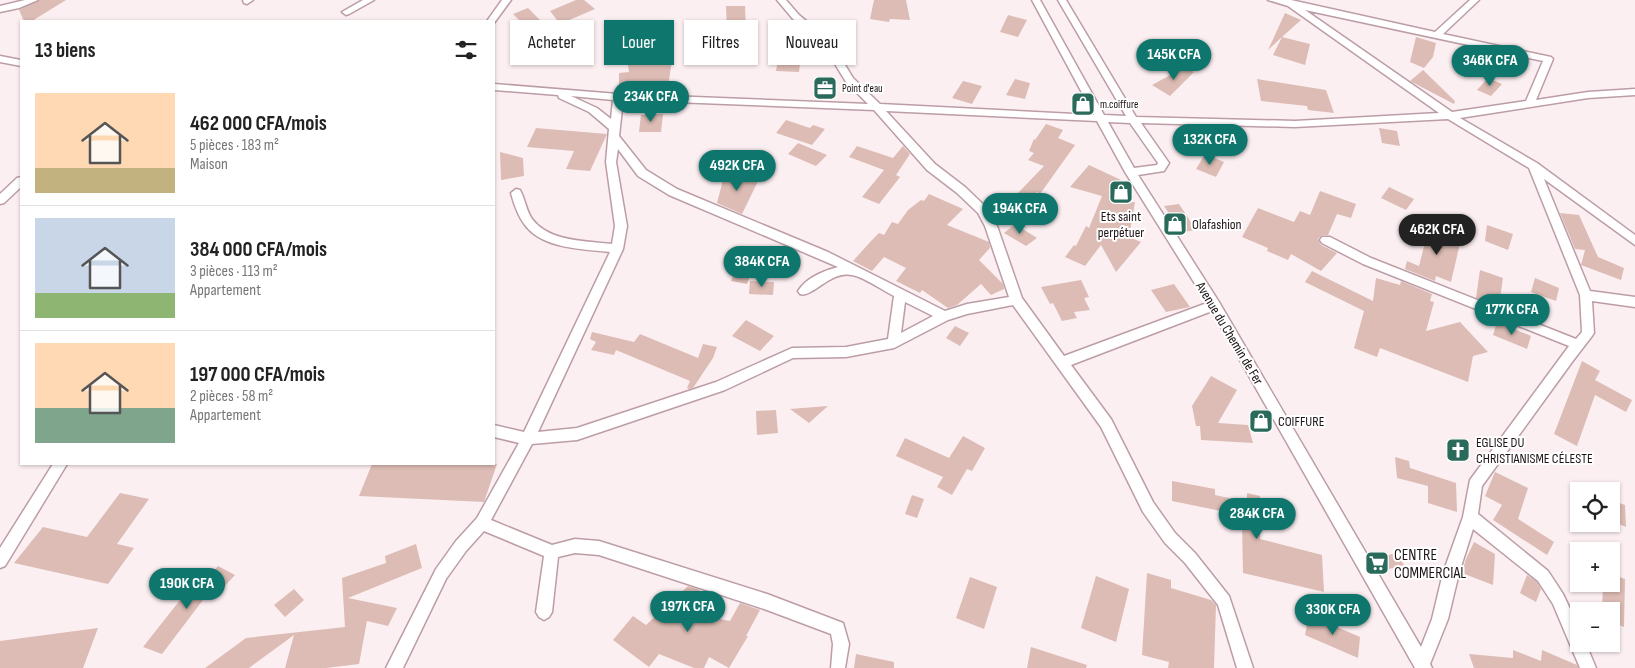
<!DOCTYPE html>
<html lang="fr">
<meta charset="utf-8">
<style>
:root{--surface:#fff;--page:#f2f2f2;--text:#222;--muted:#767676;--line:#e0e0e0;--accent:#0f766e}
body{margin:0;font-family:"Sofia Sans Condensed",sans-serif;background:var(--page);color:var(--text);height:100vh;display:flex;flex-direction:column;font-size:19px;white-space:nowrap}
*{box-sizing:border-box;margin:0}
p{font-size:16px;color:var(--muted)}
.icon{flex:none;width:28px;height:28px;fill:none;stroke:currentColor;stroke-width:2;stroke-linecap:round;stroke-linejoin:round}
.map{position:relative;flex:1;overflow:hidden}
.drawer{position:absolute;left:20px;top:20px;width:475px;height:445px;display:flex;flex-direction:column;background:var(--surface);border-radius:0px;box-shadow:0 1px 4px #0004}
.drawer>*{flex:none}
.guide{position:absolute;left:510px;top:20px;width:475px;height:45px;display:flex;gap:10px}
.fabs{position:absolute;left:1570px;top:482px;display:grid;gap:10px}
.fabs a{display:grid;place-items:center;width:50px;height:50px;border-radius:0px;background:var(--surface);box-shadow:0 1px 4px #0004;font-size:25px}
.price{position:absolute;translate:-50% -42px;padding:0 11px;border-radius:18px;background:var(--accent);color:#fff;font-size:16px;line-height:32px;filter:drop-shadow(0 1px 2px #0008)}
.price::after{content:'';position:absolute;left:50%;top:30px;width:15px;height:11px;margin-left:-8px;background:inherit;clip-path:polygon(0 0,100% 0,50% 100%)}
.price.active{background:#222;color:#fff}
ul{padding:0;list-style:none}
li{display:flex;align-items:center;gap:15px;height:125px;padding:0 15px}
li+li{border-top:1px solid var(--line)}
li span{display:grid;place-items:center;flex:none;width:140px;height:100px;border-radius:0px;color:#555}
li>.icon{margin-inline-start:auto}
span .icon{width:60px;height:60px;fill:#fffc;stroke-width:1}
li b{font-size:21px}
h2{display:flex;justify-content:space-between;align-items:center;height:60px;padding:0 15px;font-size:21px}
.pill{padding:0 18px;border-radius:0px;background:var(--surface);box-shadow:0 1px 4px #0004;font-size:18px;line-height:45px}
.pill.active{background:var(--accent);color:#fff}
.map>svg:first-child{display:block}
.building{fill:#dcbcb4}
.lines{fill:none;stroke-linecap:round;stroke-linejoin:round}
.street-casing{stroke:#bc9da6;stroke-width:3}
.street{fill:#fff;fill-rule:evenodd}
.labels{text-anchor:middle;stroke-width:4;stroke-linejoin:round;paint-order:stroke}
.far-poi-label{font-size:11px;fill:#1e1316;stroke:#fff;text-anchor:start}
.poi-label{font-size:14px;fill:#1e1316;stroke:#fff;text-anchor:start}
.street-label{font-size:14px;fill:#1e1316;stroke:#fff}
.near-poi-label{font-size:16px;fill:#1e1316;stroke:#fff;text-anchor:start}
</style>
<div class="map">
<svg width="1635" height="668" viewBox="0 0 1635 668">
<rect width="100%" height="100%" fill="#fceff2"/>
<!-- building -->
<path class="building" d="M40,0H66L32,21H24L19,10Z
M576,0H584L595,9L560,24L550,11Z
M874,0H906L910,20L890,19L889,22L870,19Z
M726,6H745L746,32L750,44L736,46L731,32H727Z
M528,8L542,22L527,28L513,14Z
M1285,13L1301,20L1282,37L1310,44L1305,65L1273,55L1282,37L1268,50Z
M1008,15L1027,20L1018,37L1000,32Z
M797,30L800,47H802L799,72L776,71L783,31Z
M1416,37L1436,43L1433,57L1424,68L1410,62Z
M665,46H674L668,87H652L653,85L619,87V73L629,72L627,58L652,55V47Z
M1180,66L1194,72L1170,96L1152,85L1172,74Z
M1423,70L1455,101L1454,104L1410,81Z
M1488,78L1502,84L1491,96L1477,90Z
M1015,79L1030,83L1025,99L1006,95Z
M1257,79L1326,90L1334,113L1308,110L1307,106L1261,101Z
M963,81L982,86L972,104L952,98Z
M663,114L661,132H639L641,115Z
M786,120L810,128L813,125L825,129L812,145L776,133Z
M1046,124L1063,130L1058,138L1075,145L1040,194L1037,192L1030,199L1018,193L1044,166L1028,160L1034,153L1029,151L1034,139L1035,140Z
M536,128L607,134L590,171L566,169L574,151L527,147Z
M1379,128L1397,131L1400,146L1382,143Z
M798,143L827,155L816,166L788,154Z
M857,146L893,158L903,146L910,154L896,175L900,177L879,204L862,197L884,170L849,157Z
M500,152L523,158L524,176L501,180Z
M1205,154L1224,162L1216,177L1196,169Z
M1089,165L1121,180L1114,188L1126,191L1124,203L1135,202L1129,237L1141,242L1116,272L1101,245L1085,266L1065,257L1074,245L1076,246L1086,226L1089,228L1102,196L1070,187Z
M743,174L760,177L742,214L717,203L724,176L740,178Z
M1389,187L1414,199L1406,210L1381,198Z
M1320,191L1356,204L1351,218L1337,214L1328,235H1322L1318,239L1321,245L1337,253L1321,271L1291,254L1288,260L1267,251L1268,248L1242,237L1258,208L1294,222L1300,211L1310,215Z
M929,194L963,209L947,225L989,242L990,248L979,260L1003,284L1004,289L991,295L981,284L957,305L948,308L922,290L920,293L896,281L906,268L884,257L872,271L853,261L872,240L879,233L884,235L892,222L898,224L908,210L921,200L924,201Z
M1179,204L1196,230L1182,232L1164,206Z
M1560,213L1579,215L1598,257L1624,268L1621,280L1581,265L1585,250L1575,249Z
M1015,224L1037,238L1026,246L1004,233Z
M1487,225L1513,234L1508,250L1485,241Z
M1429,227L1461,239L1451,282L1436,276L1435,281L1405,269L1407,261L1419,266Z
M739,262L754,265L747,284L731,281Z
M1480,270L1503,278L1499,306L1476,298Z
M1312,271L1373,301L1376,278L1400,285L1401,281L1432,294L1430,301L1434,302L1426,331L1460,322L1488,352L1473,356L1468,382L1380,348L1377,357L1354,348L1364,311L1305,282Z
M1535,278L1559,288L1556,301L1531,292Z
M1081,280L1089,297L1084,298L1090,310L1074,312L1077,318L1062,321L1053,303L1050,304L1041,287Z
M750,281L774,282L773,295L749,294Z
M1174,284L1190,307L1166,312L1151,290Z
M746,320L774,336L760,351L732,336Z
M1497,322L1531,336L1527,349L1493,335Z
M955,326L969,333L960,346L946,338Z
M592,332L634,342L640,334L698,358L703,344L717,347L713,358L693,388L689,389L687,388L690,381L616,350L614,355L591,350L596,342L590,339Z
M1582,361L1600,371L1595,380L1632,400L1626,412L1595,395L1577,446L1554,434Z
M1211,376L1237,390L1218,423L1248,425L1253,443L1201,440L1200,426H1196L1192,406Z
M828,406L809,423L790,409Z
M776,410L778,433L757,435L756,411Z
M963,436L985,448L972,471L967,469L952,495L937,487L943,477L896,456L905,438L949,458Z
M1395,457L1409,461L1410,468L1456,483L1457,512L1428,503V486L1397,478Z
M372,464H497L484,502L359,496Z
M1495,472L1528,488L1518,519L1554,542L1547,555L1493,520L1502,505L1485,496Z
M1172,481L1215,489V495L1247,502V493L1260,496V539L1322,555L1324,592L1243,573L1242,522L1221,517V511L1172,501Z
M120,493L149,499L117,544L134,548L108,584L14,563L43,527L87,537Z
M912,495L924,499L917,518L905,514Z
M1611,500L1625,505L1626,527L1611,521Z
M1474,542L1495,554L1493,585L1462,573L1466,559Z
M416,544L422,568L348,598L397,608L388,626L367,621L359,664L326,668H285L294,635L249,668H205L246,638L345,627L342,578L386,563L385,556Z
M1396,553L1404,565L1385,570L1377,558Z
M218,566L235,575L212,600L206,596L162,654L143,647L184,595L189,597Z
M1147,573L1171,580V588L1211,600L1216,605L1214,668H1168L1169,662L1142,655Z
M1611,574L1625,579L1624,627L1611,622V611H1602L1603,584H1611Z
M1527,575L1537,582L1541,589L1536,602L1520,593Z
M1096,576L1129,589L1116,642L1081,628Z
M970,577L997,587L984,629L956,618Z
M688,586L698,589L711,602L698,615L730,621L740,603L760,610L746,636H748L729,668L709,657L704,668H694L659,654L649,667L613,640L633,616L646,625Z
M294,589L304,600L285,617L274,605Z
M1309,615L1360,637L1358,658L1305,635Z
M98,628L83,668H0V641Z
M1031,647L1087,665L1086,668H1027Z
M1513,650L1541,661L1542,650L1577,665L1578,668H1474L1469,654L1513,658Z
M856,654L894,662V668H854Z"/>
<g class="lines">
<!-- street casing -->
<g class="street-casing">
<path id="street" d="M25,0H38L19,8L0,12V6Z
M243,0H253L247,4L244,3Z
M363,0H374L349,14L346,15L342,12Z
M502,0H511L494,23V21H487Z
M777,0H786L799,15L831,42L853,78L880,104L1094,115L1032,0H1040L1104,115L1126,116L1058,0H1066L1136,117L1295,121L1439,113L1288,6L1268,0H1291L1435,32L1470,0H1479L1443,34L1551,57L1553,59L1536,100L1588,92L1635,89V95L1588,98L1460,118L1537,163L1635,235V245L1544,179L1590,291L1635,297V307L1592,301L1594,333L1592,336L1572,362L1482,486L1478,514L1548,571L1563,594L1579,628V644H1586L1596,668H1580L1553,604L1538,581L1473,529L1459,573L1448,619L1430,664L1432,668H1415L1212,311L1071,365L1111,419L1153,502L1175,533L1195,553L1229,596L1253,668H1237L1218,605L1185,563L1165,543L1143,512L1101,427L1013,305L967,314L948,320L894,348L846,357L793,358L725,390L577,440L532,444L491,520L552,545L575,539L599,541L767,594L843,623L849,644L845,668H831L833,644L831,634L767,610L599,555L575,553L558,557L552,612L549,617L544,620L539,617L536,612L544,556L484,531L466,551L446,579L403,668H386L436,569L456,541L477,518L519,443L494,437V425L524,432L610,252C583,249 543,249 525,225C518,216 514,204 511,193L516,189L520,190C525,199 526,210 532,219C549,242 587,241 612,244L615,226L606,162L609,129L589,112L559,98L558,95L494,90V84L618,94L868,104L846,82L824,46L793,19ZM1305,10L1543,61L1526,101L1452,112ZM571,96L613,100L611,119L597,108ZM623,100L874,110L927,170L957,193L978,213L985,226L1009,297L967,304L945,311L828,252L677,189L646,170L619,136ZM886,111L1097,121L1125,172L1207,303L1064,356L1022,298L997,226L986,207L965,187L935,164ZM1448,119L1529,168L1580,295L1582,332L1576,339L1371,258L1330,237H1322L1320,240L1322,243L1363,264L1569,346L1470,480L1463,517L1443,573L1432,619L1421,647L1219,302L1138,175L1164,171L1169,163L1141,123L1295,127ZM1108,122L1130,123L1158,163L1157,165L1134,168ZM618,149L638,176L669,195L838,267C823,271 806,278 798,291L800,294C812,298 831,270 852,275C864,277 882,290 894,296L888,339L846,347L792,348L716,382L577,428L538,432L623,249L627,226L616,162ZM905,302L933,316L901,333Z
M0,56L21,60V66L0,62Z
M21,177V187L4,203L0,204V194L17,178Z
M53,464H67L5,566L0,568V548Z"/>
</g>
<!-- street -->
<use href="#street" class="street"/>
</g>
<!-- icons -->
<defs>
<g id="office-square" transform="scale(1.25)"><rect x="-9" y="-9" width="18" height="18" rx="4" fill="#296a5a" stroke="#fff"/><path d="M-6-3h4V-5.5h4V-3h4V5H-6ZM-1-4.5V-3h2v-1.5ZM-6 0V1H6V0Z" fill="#fff"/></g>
<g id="shop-square" transform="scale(1.25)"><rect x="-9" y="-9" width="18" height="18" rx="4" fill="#296a5a" stroke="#fff"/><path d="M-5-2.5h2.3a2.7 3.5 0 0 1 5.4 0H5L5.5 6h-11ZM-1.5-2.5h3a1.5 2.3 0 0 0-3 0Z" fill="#fff"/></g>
<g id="church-square" transform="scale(1.25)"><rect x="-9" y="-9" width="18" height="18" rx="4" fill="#296a5a" stroke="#fff"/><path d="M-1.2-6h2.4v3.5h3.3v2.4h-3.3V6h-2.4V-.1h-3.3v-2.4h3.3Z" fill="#fff"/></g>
<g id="supermarket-square" transform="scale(1.25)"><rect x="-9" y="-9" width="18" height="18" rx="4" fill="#296a5a" stroke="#fff"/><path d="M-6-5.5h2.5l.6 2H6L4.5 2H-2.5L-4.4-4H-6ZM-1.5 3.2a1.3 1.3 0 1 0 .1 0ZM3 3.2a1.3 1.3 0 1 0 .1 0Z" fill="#fff"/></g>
</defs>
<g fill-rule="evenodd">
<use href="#office-square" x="825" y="88"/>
<use href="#shop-square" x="1083" y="104"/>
<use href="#shop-square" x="1121" y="192"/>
<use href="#shop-square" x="1175" y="224"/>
<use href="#shop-square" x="1261" y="421"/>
<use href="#church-square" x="1458" y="450"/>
<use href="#supermarket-square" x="1377" y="563"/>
</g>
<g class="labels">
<!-- far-poi labels -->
<g class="far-poi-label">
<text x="842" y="92">Point d'eau</text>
<text x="1100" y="108">m.coiffure</text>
</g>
<!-- poi labels -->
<g class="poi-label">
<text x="1121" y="221" text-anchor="middle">Ets saint<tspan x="1121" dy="16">perpétuer</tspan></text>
<text x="1192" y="229">Olafashion</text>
<text x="1278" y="426">COIFFURE</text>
<text x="1476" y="447">EGLISE DU<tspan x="1476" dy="16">CHRISTIANISME CÉLESTE</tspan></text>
</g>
<!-- street labels -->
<g class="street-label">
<text transform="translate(1230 333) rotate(59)" y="5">Avenue du Chemin de Fer</text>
</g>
<!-- near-poi labels -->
<g class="near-poi-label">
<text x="1394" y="560">CENTRE<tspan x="1394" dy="18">COMMERCIAL</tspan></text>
</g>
</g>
</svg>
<div class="fabs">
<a><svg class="icon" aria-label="locate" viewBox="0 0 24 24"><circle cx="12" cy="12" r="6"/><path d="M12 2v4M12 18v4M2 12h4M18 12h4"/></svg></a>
<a>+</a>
<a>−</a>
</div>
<b class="price" style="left:1174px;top:81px">145K CFA</b>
<b class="price" style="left:1490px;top:87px">346K CFA</b>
<b class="price" style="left:651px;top:123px">234K CFA</b>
<b class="price" style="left:1210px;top:166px">132K CFA</b>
<b class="price" style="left:737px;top:192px">492K CFA</b>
<b class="price" style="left:1020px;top:235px">194K CFA</b>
<b class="price active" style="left:1437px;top:256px">462K CFA</b>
<b class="price" style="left:762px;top:288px">384K CFA</b>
<b class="price" style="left:1512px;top:336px">177K CFA</b>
<b class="price" style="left:1257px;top:540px">284K CFA</b>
<b class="price" style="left:187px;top:610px">190K CFA</b>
<b class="price" style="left:688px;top:633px">197K CFA</b>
<b class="price" style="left:1333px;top:636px">330K CFA</b>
<div class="guide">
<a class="pill">Acheter</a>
<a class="pill active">Louer</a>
<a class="pill">Filtres</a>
<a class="pill">Nouveau</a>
</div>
<section class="drawer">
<h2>13 biens<svg class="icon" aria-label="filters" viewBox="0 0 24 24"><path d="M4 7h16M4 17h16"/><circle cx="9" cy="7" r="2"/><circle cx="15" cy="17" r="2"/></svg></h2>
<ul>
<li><span style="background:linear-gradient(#ffd9b3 75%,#c2b280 0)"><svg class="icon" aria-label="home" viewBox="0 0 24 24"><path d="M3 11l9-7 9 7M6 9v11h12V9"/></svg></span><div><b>462 000 CFA/mois</b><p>5 pièces · 183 m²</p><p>Maison</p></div></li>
<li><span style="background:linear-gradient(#c9d6e8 75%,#8fb573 0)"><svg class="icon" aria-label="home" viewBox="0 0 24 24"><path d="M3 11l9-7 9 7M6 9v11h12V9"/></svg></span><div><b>384 000 CFA/mois</b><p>3 pièces · 113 m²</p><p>Appartement</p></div></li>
<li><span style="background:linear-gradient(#ffd9b3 65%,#7fa58c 0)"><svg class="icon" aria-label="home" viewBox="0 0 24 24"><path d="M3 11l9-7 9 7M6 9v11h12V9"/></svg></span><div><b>197 000 CFA/mois</b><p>2 pièces · 58 m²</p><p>Appartement</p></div></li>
</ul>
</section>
</div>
